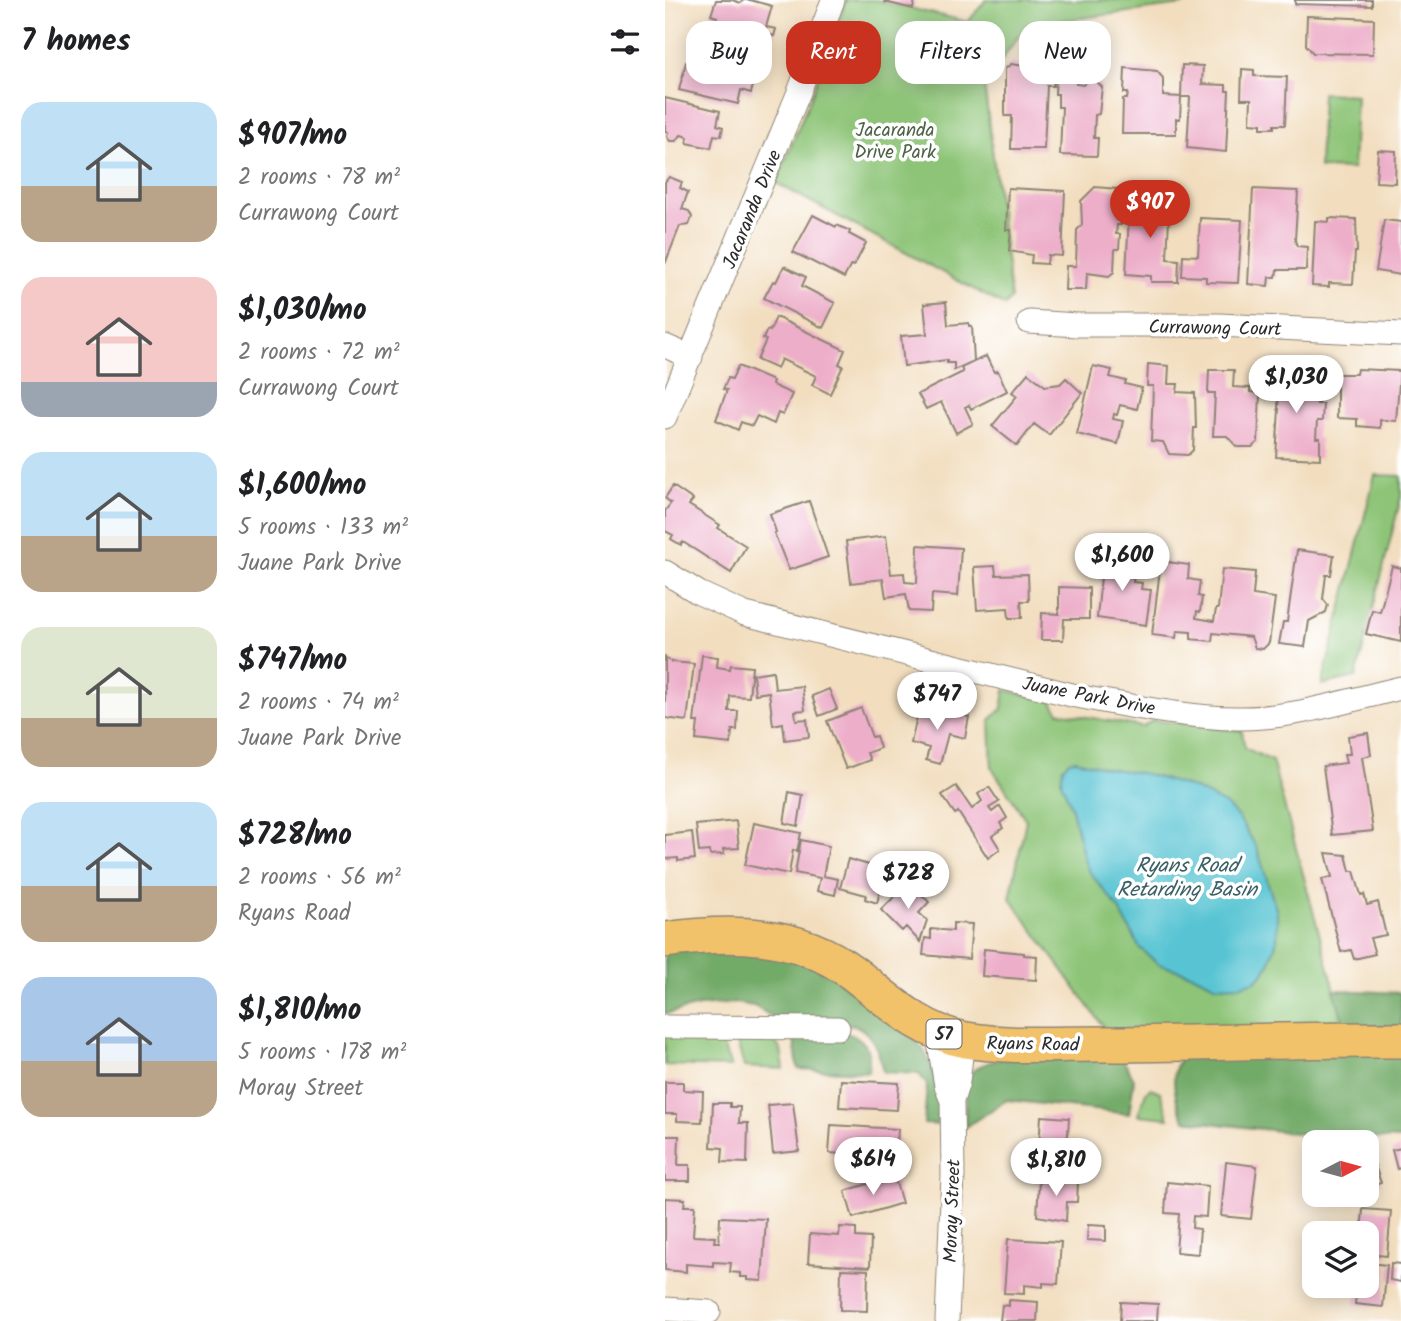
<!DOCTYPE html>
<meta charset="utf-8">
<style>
:root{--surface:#fff;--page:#f2f2f2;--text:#202124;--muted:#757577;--accent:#c8321e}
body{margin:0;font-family:Kalam,sans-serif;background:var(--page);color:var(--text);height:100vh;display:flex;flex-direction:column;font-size:26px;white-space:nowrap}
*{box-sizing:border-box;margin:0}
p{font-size:23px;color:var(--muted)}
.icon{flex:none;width:38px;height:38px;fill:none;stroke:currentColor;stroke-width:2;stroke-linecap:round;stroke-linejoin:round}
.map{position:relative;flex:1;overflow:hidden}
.sheet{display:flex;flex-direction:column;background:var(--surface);width:665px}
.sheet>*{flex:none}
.top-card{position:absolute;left:21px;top:21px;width:609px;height:63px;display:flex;gap:14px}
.needle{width:46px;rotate:84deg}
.buttons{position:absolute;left:637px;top:1130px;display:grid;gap:14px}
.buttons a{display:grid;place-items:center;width:77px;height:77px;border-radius:14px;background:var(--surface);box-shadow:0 4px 18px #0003;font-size:35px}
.price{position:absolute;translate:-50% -60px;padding:0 16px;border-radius:24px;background:#fff;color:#222;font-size:23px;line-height:46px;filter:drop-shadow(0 2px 4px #0008)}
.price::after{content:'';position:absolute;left:50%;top:42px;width:21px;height:16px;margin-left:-10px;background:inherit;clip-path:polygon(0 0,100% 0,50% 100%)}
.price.active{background:var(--accent);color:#fff}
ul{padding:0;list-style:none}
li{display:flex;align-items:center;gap:21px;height:175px;padding:0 21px}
li span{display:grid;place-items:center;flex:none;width:196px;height:140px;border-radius:21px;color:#555}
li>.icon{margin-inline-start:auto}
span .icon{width:84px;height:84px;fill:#fffc;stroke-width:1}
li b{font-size:30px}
h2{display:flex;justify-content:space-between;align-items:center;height:84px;padding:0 21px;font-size:30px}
.chip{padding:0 24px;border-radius:21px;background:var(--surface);box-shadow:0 4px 18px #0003;font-size:24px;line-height:63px}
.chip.active{background:var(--accent);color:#fff}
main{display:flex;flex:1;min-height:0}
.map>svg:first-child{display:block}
.green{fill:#8dc477;stroke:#5c7851;stroke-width:2}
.forest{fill:#72aa68;stroke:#4e6a4a;stroke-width:2}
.water{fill:#59c4d3;stroke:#42787f;stroke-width:2}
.building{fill:#edaec9}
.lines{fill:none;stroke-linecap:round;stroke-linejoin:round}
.street-casing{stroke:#8e8475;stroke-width:25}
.primary-casing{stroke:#8e8475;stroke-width:38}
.street{stroke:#fff;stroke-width:23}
.primary{stroke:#f2c26a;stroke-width:35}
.labels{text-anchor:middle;stroke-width:7;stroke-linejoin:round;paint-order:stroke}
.shield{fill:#fff;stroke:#6b6b6b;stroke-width:2}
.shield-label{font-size:18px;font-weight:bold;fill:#2b2b2b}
.park-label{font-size:19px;fill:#4d6146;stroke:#fff}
.street-label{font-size:19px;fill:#2b2b2b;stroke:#fff}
.water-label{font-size:21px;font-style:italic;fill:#3b6166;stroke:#fff}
</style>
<main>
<section class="sheet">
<h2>7 homes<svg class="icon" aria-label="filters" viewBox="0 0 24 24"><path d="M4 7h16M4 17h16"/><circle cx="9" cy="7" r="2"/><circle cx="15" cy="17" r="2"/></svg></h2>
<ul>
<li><span style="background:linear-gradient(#bfe0f5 60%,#b9a48a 0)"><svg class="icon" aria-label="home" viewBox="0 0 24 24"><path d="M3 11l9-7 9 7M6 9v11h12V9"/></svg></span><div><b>$907/mo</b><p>2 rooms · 78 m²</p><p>Currawong Court</p></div></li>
<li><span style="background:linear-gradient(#f6c9c9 75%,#9aa5b1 0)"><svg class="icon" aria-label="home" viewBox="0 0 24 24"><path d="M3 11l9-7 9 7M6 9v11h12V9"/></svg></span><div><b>$1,030/mo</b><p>2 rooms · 72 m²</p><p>Currawong Court</p></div></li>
<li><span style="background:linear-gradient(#bfe0f5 60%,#b9a48a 0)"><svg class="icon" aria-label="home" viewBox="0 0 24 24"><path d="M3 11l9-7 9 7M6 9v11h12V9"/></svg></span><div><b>$1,600/mo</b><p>5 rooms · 133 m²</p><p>Juane Park Drive</p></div></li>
<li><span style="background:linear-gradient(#dfe7d0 65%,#b9a48a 0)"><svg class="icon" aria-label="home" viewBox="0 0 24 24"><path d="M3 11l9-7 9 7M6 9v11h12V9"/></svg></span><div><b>$747/mo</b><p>2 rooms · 74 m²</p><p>Juane Park Drive</p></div></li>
<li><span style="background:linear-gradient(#bfe0f5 60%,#b9a48a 0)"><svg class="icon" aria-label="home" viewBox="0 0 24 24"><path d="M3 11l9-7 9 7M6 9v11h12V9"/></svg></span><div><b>$728/mo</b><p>2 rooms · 56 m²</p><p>Ryans Road</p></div></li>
<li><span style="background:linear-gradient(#a9c7e8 60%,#b9a48a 0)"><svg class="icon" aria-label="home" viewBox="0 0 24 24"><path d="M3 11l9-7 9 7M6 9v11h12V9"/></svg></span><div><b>$1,810/mo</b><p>5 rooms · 178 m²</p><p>Moray Street</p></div></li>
</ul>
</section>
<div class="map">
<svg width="736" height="1321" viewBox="0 0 736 1321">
<rect width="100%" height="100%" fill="#fff"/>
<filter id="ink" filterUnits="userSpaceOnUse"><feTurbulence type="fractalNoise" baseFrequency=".0143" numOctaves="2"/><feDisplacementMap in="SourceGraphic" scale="14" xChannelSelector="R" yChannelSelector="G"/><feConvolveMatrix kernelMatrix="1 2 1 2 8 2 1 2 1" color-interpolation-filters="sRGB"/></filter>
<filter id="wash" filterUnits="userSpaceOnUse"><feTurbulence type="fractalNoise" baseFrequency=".00686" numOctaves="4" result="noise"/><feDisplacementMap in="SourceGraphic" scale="28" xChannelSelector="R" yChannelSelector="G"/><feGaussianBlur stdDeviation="1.57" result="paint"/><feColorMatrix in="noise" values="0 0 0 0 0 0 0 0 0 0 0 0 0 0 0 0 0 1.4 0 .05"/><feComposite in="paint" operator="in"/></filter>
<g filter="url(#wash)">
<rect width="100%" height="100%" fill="#f2debf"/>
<!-- green -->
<path class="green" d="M181,0H211L303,22L321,0H517L518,5L362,25L319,84L346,299L340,306L111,183L146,97Z
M657,93L691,95L688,169L654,168Z
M710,475L736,476V497L691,677L657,685Z
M340,690L386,701L394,712L478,727L488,720L577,731L580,748L607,761L680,1027L441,1030L345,898L361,820L327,768L325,720L337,709Z
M0,1033L55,1039L66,1067L0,1065Z
M106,1037L116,1050L119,1069L79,1067L71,1038Z
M486,1088L495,1092L504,1118L473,1115L481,1092Z"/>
<!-- forest -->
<path class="forest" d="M87,947L158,969L247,1036L259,1051L267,1067L279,1125L259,1124L262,1085L254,1074L218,1072C214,1052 210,1035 190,1025L111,1019L89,1006L71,1003L34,1006L0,1014V950Z
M669,990L736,993V1026L680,1027Z
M175,1032C199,1035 207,1048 203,1072L133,1069L129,1040L131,1036Z
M736,1052V1139L657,1136L520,1120C511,1105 503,1073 516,1058Z
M343,1058L458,1060L469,1079L464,1114L342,1100L300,1127C302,1081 291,1067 343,1058Z"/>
<!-- water -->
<path class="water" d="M411,760L442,768L481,774L528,788L560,804L573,817L592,848L612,912V940L604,964L598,974L590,981L576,985L552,986L529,975L493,964L475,948L454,909L423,870L419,859L406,805L396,782L398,767L404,761Z"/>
<g id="blocks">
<!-- building -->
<path class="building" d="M51,0H67L76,3L78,0H85L107,6L101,27L111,29L109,36L105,35L100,50L61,38L60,41L47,36L52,17L46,15Z
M221,0H250L248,9L220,2Z
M630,0H707V6L630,4Z
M642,16L709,19L708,54L648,53L641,45Z
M33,59L58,65L59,61L86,67L83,80L89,82L86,93L76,90L73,104L14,90L21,62L31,65Z
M366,62L390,63L388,86H382L379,149H346L347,116H340V69L346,64L366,67Z
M517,65L538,66L537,84L561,85V91H564L561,152L522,148L525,97H516L515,119H511V134H457L458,99H462L463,93H459L460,68L492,71L498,78V96L516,97Z
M577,69L589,70V76L622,77L620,125H609V128H596V124L585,123L586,99H576Z
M391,74H412L411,84L418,85L423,80L431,81L437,87L434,114L430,115L429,138H433L432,156L395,155L397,107H393V94H390Z
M0,98L55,111L52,125L58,127L56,136L49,135L46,148L22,143L23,137L16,135L11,141H5L2,137L3,132L0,131Z
M713,150L731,151L730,183L711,182Z
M4,177L17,182L15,188L23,192L17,209L24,211L27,217L24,225L15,226L0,264V182Z
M430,187L452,189V210H457L456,225H452L451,234H455L454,249H450L449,272L444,276L422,273L421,290H400L401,266H411L412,230L417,225L416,201Z
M343,188L400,191L397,256L383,255L382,264L366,263L367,255L344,251L346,230H341Z
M588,189L633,191L630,240L632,246L642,247L641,270H612L611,277H604L603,286L583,284Z
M465,195L505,198L502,259L514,260L513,282H486V276L461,274Z
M148,215L171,227L172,225L185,231L184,234L201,243L189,266L186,265L179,278L128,252Z
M535,218L577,220L573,283L541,282V277L517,276L518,255L533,256Z
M664,218L691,219L692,252H690L688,284L664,283V287L647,286L650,221L664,222Z
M719,220L736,222V275L711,271Z
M119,266L141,277L137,286L170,303L158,328L99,298L108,281L111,282Z
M281,302L283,325L304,323V326H307L309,361L289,370V363H282V360L239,366L236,336L262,334L259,304Z
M111,317L180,350L174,364L178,366L165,394L147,385L151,376L116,359L112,369L92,360L101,340L98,339L102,330L105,331Z
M321,356L329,372L333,371L342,391L306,409L304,405L300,407L308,424L291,433L276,402L261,409L253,394L298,372L296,368Z
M609,361L634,363L632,388L636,386L650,387V389H653L652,404H658L657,421H652L651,438H655V459L611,457L614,409H613L614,386H608Z
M483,364L504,366L503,384H513L512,392L530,393L531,428H529L528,450L523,455L504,454L498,442L486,441L488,386H482Z
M73,366L108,381L107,385L127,394L118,415L113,413L109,424L92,416L87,426L76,422L73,430L51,420L62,390L58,389L63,378L67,379Z
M428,366L447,370L445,377L461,381L460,384L477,388L472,409L455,405L452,415L449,414L448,419L458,421L453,444L412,434Z
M692,369L735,371L731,421L715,420V428L692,426V419L672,418V374H691Z
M544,370H569L568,387L585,388V392L595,393L593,442L587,447H572L562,436H548L550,393H543Z
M363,373L380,386L395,384L401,378L417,393L384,435L369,424L352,446L327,426L352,396L347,392Z
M8,486L28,500L24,505L55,525L53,528L81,546L66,573L18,542L16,545L6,539L8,535L0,531V511L6,503L0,498Z
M144,501L163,557L124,570L109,533L111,532L105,514Z
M221,536L226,574L239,573L240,582L252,583L253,545L296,548L293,596L267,594L266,612L244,611L241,594L221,597L218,579L186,583L181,541Z
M632,550L669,555L666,575H661L658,599L663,605L661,612L644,621L640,647L614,644L618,622H622Z
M438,556L470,560L468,582L477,583L476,589L486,590L481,625L432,618Z
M496,561L524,565L523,579L535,581L533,596L537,597L535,612L532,611L531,618L549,621L551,609H553L557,569L590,572L588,595L610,598L604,643L598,649L590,648L586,637L548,633L547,641L526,639V632L512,631L511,638L487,635Z
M330,566L331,575L363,574L364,601H356L357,618H344L343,608L312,610L309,567Z
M727,566L736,568V642L701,634L707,610L715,612Z
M394,587L424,588V619H399L398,640H376L377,613L394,614Z
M37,655L53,657L52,667L65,669L66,665L87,667L84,697L65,696L64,711H73L72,730H67L66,744L31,740L33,722H29Z
M0,657L6,662L29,664L22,721L0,718Z
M108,671L110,689L137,686L140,710L130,711L131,720L142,719L144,737L120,740L118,723L108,725L104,692L90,694L88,674Z
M164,689L172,709L154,716L147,696Z
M196,708L207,737L211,736L215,748L202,753L205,760L181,769L162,721Z
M254,708L286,716L287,713L304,717L300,738L283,734L275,764L261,760L264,748L246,743Z
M703,733L706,755L697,757L708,831L667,835L658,766L681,763L679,754H685L683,736Z
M291,786L307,809L317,801L313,794L324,787L334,802L324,808L327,812L335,806L342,818L335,823L338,828L327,836L335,849L323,858L293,812L290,814L277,795Z
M124,792L138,795L133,826L119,823Z
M71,821L74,848L58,849L59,854L45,855L44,851L34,852L31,825Z
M89,823L136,833L132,851L128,850L124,874L80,865Z
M27,832L30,859L13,861V858L0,859V835Z
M136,840L164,846L158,876L173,879L170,895L152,891L155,878L130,873Z
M661,853L681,855L685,871H689L696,895L699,894L702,905L713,902L721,935L705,938L710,954L689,959L686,950L676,952L657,879L667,877Z
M183,859L211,867L209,873L219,876L212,903L200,899L201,895L175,888Z
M244,882L264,902L254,913L262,920L255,942L241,927L237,931L216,910Z
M288,923L307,924L304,959L258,955L260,938L266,939V929L288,931Z
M319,949L359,953V955L372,956L371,980L317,976Z
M176,1080L234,1083L232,1110L174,1107Z
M0,1082H18V1090L38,1091L37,1122L12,1121V1114H0Z
M48,1103H65V1107H75L74,1123H83L82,1163L57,1162L58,1148L46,1147Z
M128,1103L134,1151L108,1154L103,1105Z
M376,1116L404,1118L401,1165L373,1163Z
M166,1125L233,1129L231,1158L181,1152V1154L164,1153Z
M0,1136H14L13,1165H25V1181H0Z
M702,1148H704L716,1183L702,1188Z
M736,1148V1168L732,1169L727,1150Z
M561,1162L592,1166L586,1219L556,1216Z
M229,1176L237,1203L188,1218L180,1191Z
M374,1180L413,1182L412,1202H402L401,1221L372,1216Z
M502,1182L543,1186L541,1217L528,1216L527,1228L535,1229L533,1254L511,1252L514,1214L500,1213Z
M0,1198L20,1199L19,1206H30L28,1236L50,1237L49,1242H54L55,1217L101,1219L97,1281L82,1280V1277H75V1273L65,1272L66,1263L48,1262V1266L21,1264V1272L0,1270Z
M698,1209L726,1211L722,1256L702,1254V1234H696Z
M423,1225L441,1226V1241L422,1240Z
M175,1227L191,1228V1237L206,1238L205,1267L143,1263L145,1234L174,1236Z
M343,1239L396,1242L393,1284L378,1283V1287L359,1285V1294L339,1293Z
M702,1263L722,1265L718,1307L690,1304L692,1286H702Z
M726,1263L736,1264V1282L725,1280Z
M176,1269L203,1270L202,1311L175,1310Z
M344,1300L373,1302L372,1321H335L337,1305L344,1306Z
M456,1302L493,1304L492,1321H455Z"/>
</g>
</g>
<g filter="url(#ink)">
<use href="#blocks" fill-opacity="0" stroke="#8e8475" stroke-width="2"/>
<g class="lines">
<!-- street casing -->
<g class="street-casing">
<path id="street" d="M364,322L413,325H554L736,334
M0,346L26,357
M0,417L134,92L168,0
M0,572L34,593L80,614L411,696C461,705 526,719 577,718C630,718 684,700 736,688
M0,1027L173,1028
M272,1031L281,1086L287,1101
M0,1309L44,1312
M282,1321L288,1175L287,1101L293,1082L298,1040"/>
</g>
<!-- primary casing -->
<g class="primary-casing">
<path id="primary" d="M0,940C66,931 132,931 188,973C223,1000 255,1032 301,1040C343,1047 390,1044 433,1044C534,1044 635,1039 736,1040"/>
</g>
<!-- street -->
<use href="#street" class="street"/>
<!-- primary -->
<use href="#primary" class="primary"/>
</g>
</g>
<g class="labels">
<!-- shield labels -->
<rect class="shield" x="261.5" y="1019.5" width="35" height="29" rx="5"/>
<g class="shield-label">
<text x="279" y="1040">57</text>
</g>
<!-- park labels -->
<g class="park-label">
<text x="230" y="136">Jacaranda<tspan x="230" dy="22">Drive Park</tspan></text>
</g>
<!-- street labels -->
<g class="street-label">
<text transform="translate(86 209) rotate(-68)" y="7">Jacaranda Drive</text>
<text transform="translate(550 327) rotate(1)" y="7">Currawong Court</text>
<text transform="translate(424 695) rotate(11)" y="7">Juane Park Drive</text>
<text transform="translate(368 1043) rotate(1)" y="7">Ryans Road</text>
<text transform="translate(286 1211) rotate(-88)" y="7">Moray Street</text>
</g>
<!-- water labels -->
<g class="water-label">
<text x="522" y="872">Ryans Road<tspan x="522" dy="24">Retarding Basin</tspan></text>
</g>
</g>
</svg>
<div class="buttons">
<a><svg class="needle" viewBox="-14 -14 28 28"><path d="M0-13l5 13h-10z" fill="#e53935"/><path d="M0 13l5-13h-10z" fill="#757577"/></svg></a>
<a><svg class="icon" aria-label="layers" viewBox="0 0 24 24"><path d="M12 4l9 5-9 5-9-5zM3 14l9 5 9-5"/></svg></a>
</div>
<b class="price active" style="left:485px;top:240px">$907</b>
<b class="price" style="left:631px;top:415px">$1,030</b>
<b class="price" style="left:457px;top:593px">$1,600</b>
<b class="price" style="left:272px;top:732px">$747</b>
<b class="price" style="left:243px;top:911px">$728</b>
<b class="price" style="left:208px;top:1197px">$614</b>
<b class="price" style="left:391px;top:1198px">$1,810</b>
<div class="top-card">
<a class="chip">Buy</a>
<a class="chip active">Rent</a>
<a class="chip">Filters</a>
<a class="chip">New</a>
</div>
</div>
</main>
